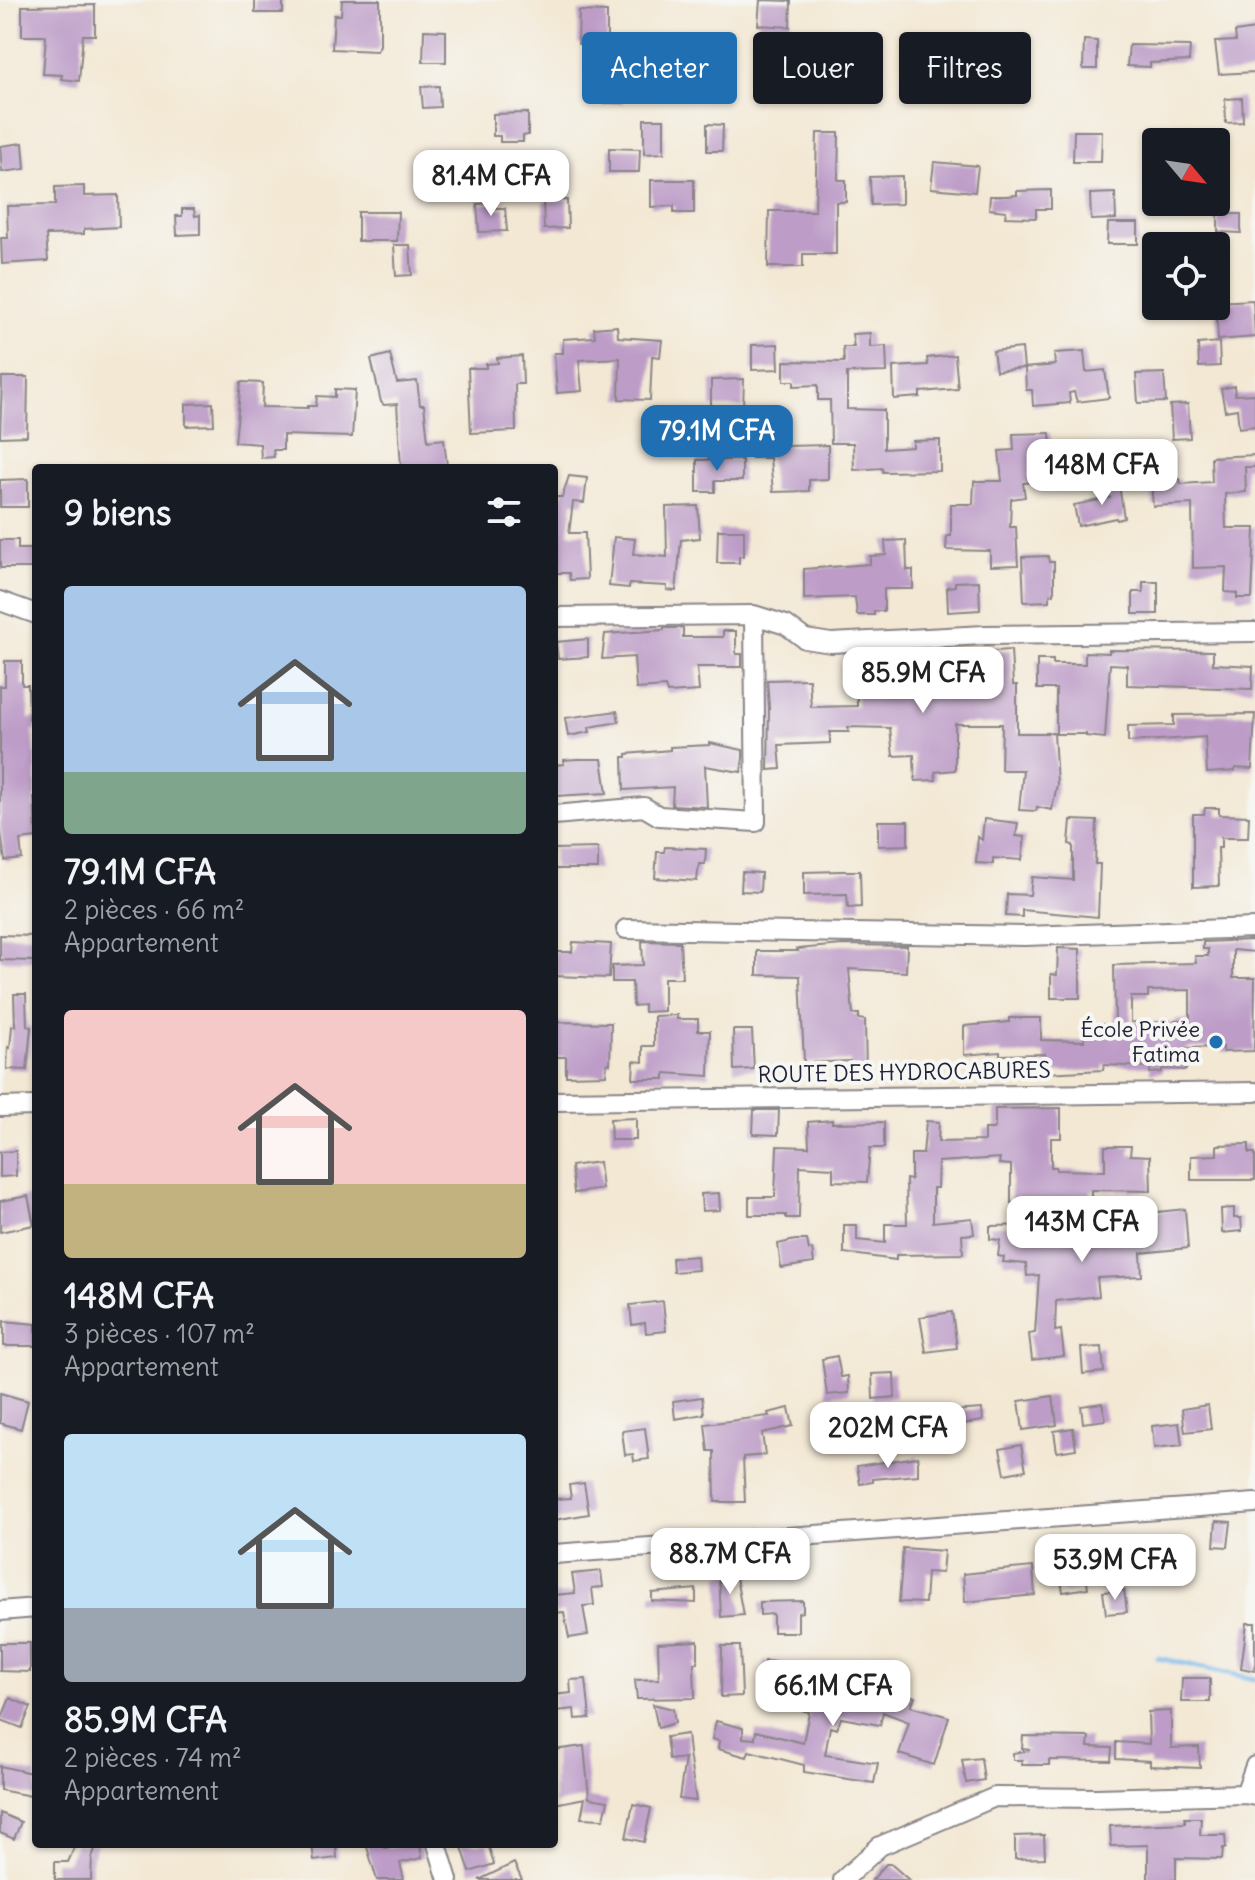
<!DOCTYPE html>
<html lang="fr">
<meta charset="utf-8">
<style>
:root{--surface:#171b24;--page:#242831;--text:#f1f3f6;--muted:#9ea1a6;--accent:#1f6fb2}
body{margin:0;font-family:Delius,sans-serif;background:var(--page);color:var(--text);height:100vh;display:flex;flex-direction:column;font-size:30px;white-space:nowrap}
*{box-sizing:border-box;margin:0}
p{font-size:26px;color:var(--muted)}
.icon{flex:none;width:44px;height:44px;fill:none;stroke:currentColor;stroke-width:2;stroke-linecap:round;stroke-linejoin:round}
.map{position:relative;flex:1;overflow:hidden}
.sheet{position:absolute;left:32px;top:464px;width:526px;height:1384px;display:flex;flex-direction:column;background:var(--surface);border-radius:8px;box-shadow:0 2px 6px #0004}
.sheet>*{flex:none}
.banner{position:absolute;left:582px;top:32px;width:552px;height:72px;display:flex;gap:16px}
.needle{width:52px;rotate:119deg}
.buttons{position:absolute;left:1142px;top:128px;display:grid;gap:16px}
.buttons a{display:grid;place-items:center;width:88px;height:88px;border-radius:8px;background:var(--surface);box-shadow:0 2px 6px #0004;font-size:40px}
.price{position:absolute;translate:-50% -68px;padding:0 18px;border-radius:16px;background:#fff;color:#222;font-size:26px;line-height:52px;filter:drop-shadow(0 2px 4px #0008)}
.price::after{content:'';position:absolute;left:50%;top:48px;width:24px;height:18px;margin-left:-12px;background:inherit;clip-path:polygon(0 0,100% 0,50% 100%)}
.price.current{background:var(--accent);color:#fff}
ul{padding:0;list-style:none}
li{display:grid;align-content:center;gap:16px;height:424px;padding:0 32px}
li span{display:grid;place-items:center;height:248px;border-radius:8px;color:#555}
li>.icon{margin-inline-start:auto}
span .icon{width:144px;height:144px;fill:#fffc;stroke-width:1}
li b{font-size:34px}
h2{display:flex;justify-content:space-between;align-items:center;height:96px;padding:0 32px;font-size:34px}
.chip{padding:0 28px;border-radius:8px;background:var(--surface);box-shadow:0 2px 6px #0004;font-size:28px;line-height:72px}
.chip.current{background:var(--accent);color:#fff}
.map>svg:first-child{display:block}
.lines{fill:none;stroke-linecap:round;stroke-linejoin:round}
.stream{stroke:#74b7ea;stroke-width:5}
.building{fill:#bd9dc8;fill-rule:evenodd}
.street-casing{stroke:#8a8588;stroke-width:22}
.street{stroke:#fff;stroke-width:18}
.poi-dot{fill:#1f6fb2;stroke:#f6f6f2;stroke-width:3}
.labels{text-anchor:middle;stroke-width:8;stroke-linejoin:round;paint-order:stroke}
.poi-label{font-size:22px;fill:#22223b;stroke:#f6f6f2;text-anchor:end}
.street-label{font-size:22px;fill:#22223b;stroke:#f6f6f2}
</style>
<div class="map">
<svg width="1255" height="1880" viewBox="0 0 1255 1880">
<rect width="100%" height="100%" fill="#f6f6f2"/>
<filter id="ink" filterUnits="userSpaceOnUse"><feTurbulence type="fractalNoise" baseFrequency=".0125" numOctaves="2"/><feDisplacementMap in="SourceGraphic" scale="16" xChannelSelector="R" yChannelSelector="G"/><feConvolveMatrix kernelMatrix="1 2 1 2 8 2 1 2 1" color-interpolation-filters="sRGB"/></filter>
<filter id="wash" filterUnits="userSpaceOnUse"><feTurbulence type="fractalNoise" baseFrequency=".006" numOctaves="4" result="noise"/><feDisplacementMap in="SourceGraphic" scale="32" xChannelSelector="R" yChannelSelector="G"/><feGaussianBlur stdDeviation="1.8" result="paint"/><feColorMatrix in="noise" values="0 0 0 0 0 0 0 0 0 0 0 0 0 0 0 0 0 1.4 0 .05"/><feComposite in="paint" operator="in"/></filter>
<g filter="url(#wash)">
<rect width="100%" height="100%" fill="#f3e8d4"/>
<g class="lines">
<!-- stream -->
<path class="stream" d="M1158,1658L1255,1679"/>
</g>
<g id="blocks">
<!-- building -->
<path class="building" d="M255,0H283V13H255Z
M342,0H380V45L377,51L332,49L334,15H341Z
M760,0L791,1L790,27L758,25Z
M95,5V35H83L79,81L61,79L62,75L43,74L46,36H22V6Z
M579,11L607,12V44H578Z
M1255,29V72L1219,74L1215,42L1236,41L1235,32Z
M424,30L446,31V62H423Z
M1084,40L1097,41V69H1083Z
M1129,45L1190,46L1189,61L1150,63V67L1127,66Z
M623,66V103H598L597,67Z
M439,86L440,107L423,108L421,87Z
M1242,98L1243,122L1226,123L1225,99Z
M528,113V135L523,136V142H500V136H493V114Z
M644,119H664V153L644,154Z
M707,124L723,125L722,151H707Z
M1074,131H1102L1101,162H1073Z
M817,133H839L838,180H846V202H836V254H803V267H768L769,211H815Z
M23,143L25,169L2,172L0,146Z
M609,148L640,149L639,172H609Z
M934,162L978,166L975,192L931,188Z
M902,176V204L871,205L870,177Z
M651,180H694V213H674V206L651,207Z
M84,186V196L118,195L119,227L84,229V234L46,235L48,261L2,264L1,238H8L7,206L55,205V187Z
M1051,190V209H1036V218L1005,217L1006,211L989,209L990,196H1006L1017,195V191Z
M1115,193L1116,219L1091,220L1090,194Z
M567,200L568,228L544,229L543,201Z
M494,203L495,208H505L507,231L479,232L477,204Z
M182,209H194L195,216L200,215V234L177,235L176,216H182Z
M358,212H398L397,241H358Z
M1218,214H1241V233L1218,232Z
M1108,223H1138V244H1107Z
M394,245H410L412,275L396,276Z
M1253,300L1255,337L1218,340L1216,302Z
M617,326L618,337L662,340L660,357L652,356L650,400L619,399L620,358L579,360L582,391L557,393L554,353H563V339L595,337L594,328Z
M870,333V347L886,346L887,372L847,373V409L884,410V449L913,447V441L940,440V471L883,472L882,468L854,470L853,443H831L830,400H818V385L794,386V381H784V361L844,362L843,347H854L852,334Z
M1219,342L1220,366L1199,367L1198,344Z
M778,344L779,369L752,370V345Z
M1022,348L1024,368L996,371L993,351Z
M1084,351L1086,372L1105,370L1109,398L1077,402L1074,392L1069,393L1070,403L1033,406L1032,390H1026L1025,368L1055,365L1054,353Z
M390,354L397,383L417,381L420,405H424L428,441L444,439L447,466L401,468L397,404L384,405L381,402L371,359Z
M955,355L958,389L920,392V397L894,399L893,367L928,365L927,358Z
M522,356L523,384H515L516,431L471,433L468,368H486V364L498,363L497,358Z
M1164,373L1166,402L1138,403L1136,374Z
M2,377H28L27,436L0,437Z
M744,379L743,407H711V380Z
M241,382L263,383L262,407L308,408V406H316L317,396L335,397V389L355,390L352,437L283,435V450H273L274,457L261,458L260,444L235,442Z
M1234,386L1235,395L1255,394V426L1239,428L1237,409L1225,411L1221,389Z
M213,403L214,425L186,426V404Z
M1188,404L1190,438L1172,439L1170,405Z
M1050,433L1053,468L1076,466L1077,479L1023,483L1025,497L1011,499L1010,527H1016L1018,565L990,566V551L946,550L947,536H951V504H973L974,481H1002L999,451L1014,450L1013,434Z
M786,442V446L828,445V479L809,480V491L773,492L770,458H752V444Z
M1255,455V467H1245L1246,492L1225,494L1226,528H1255L1252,598H1237V593L1225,592L1226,567L1193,568L1192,504L1153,506L1151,482L1180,479L1181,484L1212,482L1211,457Z
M697,460H742V481H715V492H697Z
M569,476L587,478L584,503L573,502L569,533H585L587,579L570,580L569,573H554L556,511H554V497H562Z
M1118,478L1124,518L1117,520L1116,518L1078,526L1074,505L1110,498L1104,483Z
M28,479V507H0V480Z
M698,506L700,538L681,540L676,591L667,590V586L630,584L629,588L609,586L614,537L635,539L633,554L667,557L666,507Z
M718,530H744V556H739V563H717Z
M0,540H18V549H36V568H0Z
M906,540L907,570H913V589H884V611H874V615H857L855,597L804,599V569L870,564V556L886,555L885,541Z
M1048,556L1049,562H1054V594L1050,595V601L1024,602L1022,557Z
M979,581L980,610L948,612L947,587L955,586V582Z
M1143,582H1158V614H1133V592H1143Z
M664,628H683V637H723V631H736V654H742V667H697L699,691L667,693L665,687L636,689L634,657L602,659L605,634L664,630Z
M588,639V657L558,659L556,642Z
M1011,650L1013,685H1017V733H1054L1057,784L1052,810L1037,807L1036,811L1019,810L1023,770H1001L1002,724H955V770L935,772L936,780L915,781L914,755L893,756L890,728L848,727L849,732H830V743L779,745L781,769L768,770L769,708L767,680L809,679L811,707L857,706L856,658Z
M1109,650L1213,651V664L1253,666L1252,689L1127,685V665L1110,664L1105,738L1086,736V734H1056V689H1037V660H1053V664H1085V652L1109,653Z
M5,661H22V685H28L29,719L36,718V731H33L36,765V797H34L36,838L20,840L22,859L5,861L0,826V686H5Z
M617,711L619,722L589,727L590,732L568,736L565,718Z
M1255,714L1252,769L1235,768V771L1207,773L1205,737L1128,742V726L1174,725V715Z
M710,743L743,750V758L741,772L705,766L707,807L672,805L673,787L624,790L623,757H627V754L670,750V747L710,745Z
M577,759H602L607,793L556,796L554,765L564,764V760Z
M1205,808H1219V815L1249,816L1248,838H1221V848H1218L1219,886L1193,887V814H1204Z
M984,819L1018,823L1016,836L1025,837L1022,860L993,858V864L976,863L978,837L982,840Z
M1071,820L1097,821L1095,864H1100L1098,917L1022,910V917L1006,916L1007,894L1030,895L1032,877L1073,880V845L1069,844Z
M878,821H908V845L878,846Z
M665,847L706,849L705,864H699L697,881L655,878L657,852H664Z
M598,848V869H554V849Z
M841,871H860L861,907L848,908L847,894L804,895V872Z
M742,872L761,873L760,892L741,891Z
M0,935L34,936V961L0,960Z
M1255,940V952L1233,950V978H1255L1254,1051L1223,1052V1047L1187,1048L1186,1070L1162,1069V1072L1150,1073V1067L1104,1065L1103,1070L1045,1073V1054L1000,1055V1052L964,1055V1026L1009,1022V1018H1041V1040L1084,1041V1025L1115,1024L1114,965L1196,963L1195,956H1208V949H1203V942ZM1190,990V1020H1175V1023L1131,1022V997H1148V991Z
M642,941L680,942L682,978H664V1011L644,1012V1005L633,1006L632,982H612V966L643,965Z
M573,942L611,944L609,978L554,976V952H572Z
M842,945L907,946L906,972L849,969L853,1014H859V1019L865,1020L866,1073H850V1061L804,1063L800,976L757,975V951H798L797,949Z
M1058,948L1080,949V998H1051V974L1057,975Z
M14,994H26L27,1026L31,1027L27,1070L7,1069L8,1047L10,1048L12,1026H15Z
M677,1015V1019H698V1031H710L709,1076L665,1073V1079H633L634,1061L643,1062V1046H654V1016Z
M554,1022L611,1023L610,1064L607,1063L606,1075L566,1076V1057H554Z
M733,1030H752L754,1069L734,1070Z
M1061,1108V1138H1051V1167H1056V1170L1105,1171V1146H1131L1130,1155L1150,1156L1151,1191L1091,1190V1201L1055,1200L1049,1204L1011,1203V1165L999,1164L1000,1158L938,1162L937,1188H933V1222L972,1218L974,1234L962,1235L963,1254L896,1255V1260L844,1253V1225H857V1240L885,1243V1224H907L906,1179L911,1180V1154H923L926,1121L939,1122L938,1142L984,1141V1129H993L995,1126V1109Z
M754,1110H779L778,1135L753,1134Z
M636,1118V1140H611L610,1119Z
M832,1120V1123L884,1122V1148H870L867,1182L833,1181V1168L800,1166L799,1218H786V1215H749V1197H775L777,1146L809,1147L808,1122Z
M1249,1144V1153H1255V1180H1191V1156L1217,1155V1145Z
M16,1151V1176L0,1177V1152Z
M599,1162L602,1189L574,1193L571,1166Z
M719,1193L720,1210L702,1211L701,1194Z
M28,1196L34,1225L0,1232V1201Z
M1234,1208V1218H1241L1242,1231L1222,1233L1221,1209Z
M1185,1209L1188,1248L1141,1253L1142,1276L1097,1278L1099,1296L1056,1301L1055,1331L1061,1330L1064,1356L1032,1360L1029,1334L1035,1333L1039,1275L1027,1276L1026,1264L1003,1262L1004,1257L998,1256L1000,1240L990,1239V1226L1047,1225V1228L1058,1229L1057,1241L1112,1234L1111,1228L1150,1227L1148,1213Z
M795,1240H807L809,1250L812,1249L814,1263L781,1268L778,1244Z
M697,1256L698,1270L673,1272L672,1258Z
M663,1301L666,1331L646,1333L645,1323L632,1325L630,1305Z
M952,1312L957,1348L926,1352L920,1317Z
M4,1321L36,1324V1346H4Z
M1102,1347L1104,1372L1083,1374L1081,1348Z
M837,1356L841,1377L848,1376L849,1393L827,1395L822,1359Z
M894,1373L895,1397L873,1399L872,1374Z
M0,1393L28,1401L21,1429L0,1423Z
M1053,1396L1057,1425L1023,1430L1019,1401Z
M702,1397L704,1414L675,1419L673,1401Z
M1102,1403L1106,1420L1083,1423L1081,1406Z
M1208,1405L1211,1429L1185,1432L1182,1409Z
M789,1408L793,1426L762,1433L765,1455L743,1457L745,1502H715L714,1451H708L705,1424L769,1416L768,1413Z
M982,1409L983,1421L954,1425L953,1411Z
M1179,1423L1182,1445L1154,1448L1152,1426Z
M645,1428L649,1459L634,1461L633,1454L625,1455L622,1431Z
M1073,1428L1076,1449L1057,1452L1054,1431Z
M1021,1445L1026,1470L1005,1474L1000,1449Z
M918,1457V1475L873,1479V1482L860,1484L857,1466Z
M584,1483L589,1514L554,1520V1499L571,1498L569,1485Z
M1216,1521L1231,1522L1228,1547L1214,1546Z
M903,1548L944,1551L942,1573L927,1572L925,1603L899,1602Z
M1084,1564L1088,1588L1063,1592L1059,1568Z
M1033,1567L1035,1595L965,1602L963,1574Z
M601,1571L603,1587L592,1588L594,1605L583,1606L588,1635L569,1638L564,1612L554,1613V1595L575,1593L572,1574Z
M735,1572L743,1615L721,1617L719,1575Z
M696,1589V1603L652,1601V1593Z
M1124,1590L1127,1612L1106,1614L1103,1592Z
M803,1601V1612L798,1613V1632H773V1614L760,1615V1602Z
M1247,1623H1255V1671L1241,1668Z
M698,1641V1663H694L695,1698L637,1699L635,1680L659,1679L658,1643Z
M0,1643H30V1672L0,1671Z
M722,1646H740L742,1696L721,1697Z
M764,1661L787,1663L786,1672L811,1677L809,1684L857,1701L858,1698L898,1705L903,1692L915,1697L911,1706L949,1717L934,1765L899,1754L909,1722L883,1712L880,1725L841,1718L837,1729L830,1727L825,1755L878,1763L874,1783L804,1772V1765L749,1751L747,1757L718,1749L719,1741L712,1739L716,1721L743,1728V1738L755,1739L756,1731L803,1743L809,1712L785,1706L789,1690L761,1687Z
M1182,1678H1210V1702H1181Z
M586,1679L590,1718L575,1719L574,1709L556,1711L554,1695L571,1693L570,1680Z
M10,1698L31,1707L22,1728L1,1720Z
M653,1704L673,1709L675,1723L658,1728Z
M1171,1711V1748L1199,1747L1200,1768L1150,1766V1761L1116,1759V1742L1149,1744L1148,1712Z
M687,1734L689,1753L696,1801L679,1799L685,1758L669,1760L666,1737Z
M1023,1736L1089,1737L1088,1747L1112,1748L1111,1761L1049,1760V1765H1022V1760H1013V1753L1030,1750L1022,1749Z
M584,1746L589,1798L608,1801L604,1819L581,1818L585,1798L554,1804V1750Z
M981,1758L984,1780L966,1783L962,1760Z
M0,1766L36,1774V1797L0,1790Z
M633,1804L651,1808L644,1842L626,1838Z
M0,1813L21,1822L14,1839L0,1833Z
M1185,1818H1201L1200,1835H1225L1226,1848H1223L1222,1859L1176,1858V1880H1148V1845L1111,1846L1110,1826L1185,1823Z
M1044,1835L1045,1858L1015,1859V1836Z
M76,1844H97L92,1857L91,1880H55V1862H68Z
M312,1844H336L337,1858L314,1861Z
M366,1844H384L385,1848L420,1844L422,1858L400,1863L404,1880H377Z
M461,1844H488L494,1864L470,1872Z
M514,1863L522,1880H479Z
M886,1864H891L909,1880H872Z"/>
</g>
</g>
<g filter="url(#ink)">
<use href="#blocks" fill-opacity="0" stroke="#8a8588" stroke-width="2"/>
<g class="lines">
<!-- street casing -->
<g class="street-casing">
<path id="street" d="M0,601L36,614
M554,617L754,615L786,625L805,639L831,643L985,635L1255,632
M554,815L644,807L659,816L756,822L754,615
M626,929L1025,936L1255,928
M554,1101L1255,1092
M0,1107L36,1106
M554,1554L1255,1503
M0,1611L36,1608
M1255,1766L1245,1794L1255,1796
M437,1844L448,1880
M843,1880L880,1846L995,1797L1096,1798L1245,1794"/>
</g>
<!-- street -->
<use href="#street" class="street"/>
</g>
</g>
<!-- markers -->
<circle class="poi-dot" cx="1216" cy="1042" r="8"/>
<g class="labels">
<!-- poi labels -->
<g class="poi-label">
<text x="1200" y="1037">École Privée<tspan x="1200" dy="25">Fatima</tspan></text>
</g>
<!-- street labels -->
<g class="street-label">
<text transform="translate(904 1072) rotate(-1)" y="8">ROUTE DES HYDROCABURES</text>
</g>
</g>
</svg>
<div class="buttons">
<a><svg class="needle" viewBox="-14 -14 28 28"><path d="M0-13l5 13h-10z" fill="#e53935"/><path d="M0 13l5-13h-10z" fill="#9ea1a6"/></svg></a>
<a><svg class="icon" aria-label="locate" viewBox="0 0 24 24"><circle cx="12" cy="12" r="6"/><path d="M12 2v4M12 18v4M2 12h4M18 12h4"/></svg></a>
</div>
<b class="price" style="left:491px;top:218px">81.4M CFA</b>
<b class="price current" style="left:717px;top:473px">79.1M CFA</b>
<b class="price" style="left:1102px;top:507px">148M CFA</b>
<b class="price" style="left:923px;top:715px">85.9M CFA</b>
<b class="price" style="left:1082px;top:1264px">143M CFA</b>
<b class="price" style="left:888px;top:1470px">202M CFA</b>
<b class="price" style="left:730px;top:1596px">88.7M CFA</b>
<b class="price" style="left:1115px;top:1602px">53.9M CFA</b>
<b class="price" style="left:833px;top:1728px">66.1M CFA</b>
<div class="banner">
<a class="chip current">Acheter</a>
<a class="chip">Louer</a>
<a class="chip">Filtres</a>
</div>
<section class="sheet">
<h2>9 biens<svg class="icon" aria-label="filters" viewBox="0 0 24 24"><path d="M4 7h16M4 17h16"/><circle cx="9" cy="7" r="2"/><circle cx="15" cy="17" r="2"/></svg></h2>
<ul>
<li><span style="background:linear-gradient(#a9c7e8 75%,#7fa58c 0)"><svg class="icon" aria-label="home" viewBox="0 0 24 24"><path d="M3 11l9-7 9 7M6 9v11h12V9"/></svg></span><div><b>79.1M CFA</b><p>2 pièces · 66 m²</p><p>Appartement</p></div></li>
<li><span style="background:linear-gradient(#f6c9c9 70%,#c2b280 0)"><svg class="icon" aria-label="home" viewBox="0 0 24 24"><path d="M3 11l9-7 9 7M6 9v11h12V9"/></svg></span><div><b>148M CFA</b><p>3 pièces · 107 m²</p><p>Appartement</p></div></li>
<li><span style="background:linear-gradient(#bfe0f5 70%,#9aa5b1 0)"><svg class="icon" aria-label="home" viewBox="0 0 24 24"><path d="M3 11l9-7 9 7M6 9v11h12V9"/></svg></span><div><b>85.9M CFA</b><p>2 pièces · 74 m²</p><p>Appartement</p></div></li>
</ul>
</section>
</div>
